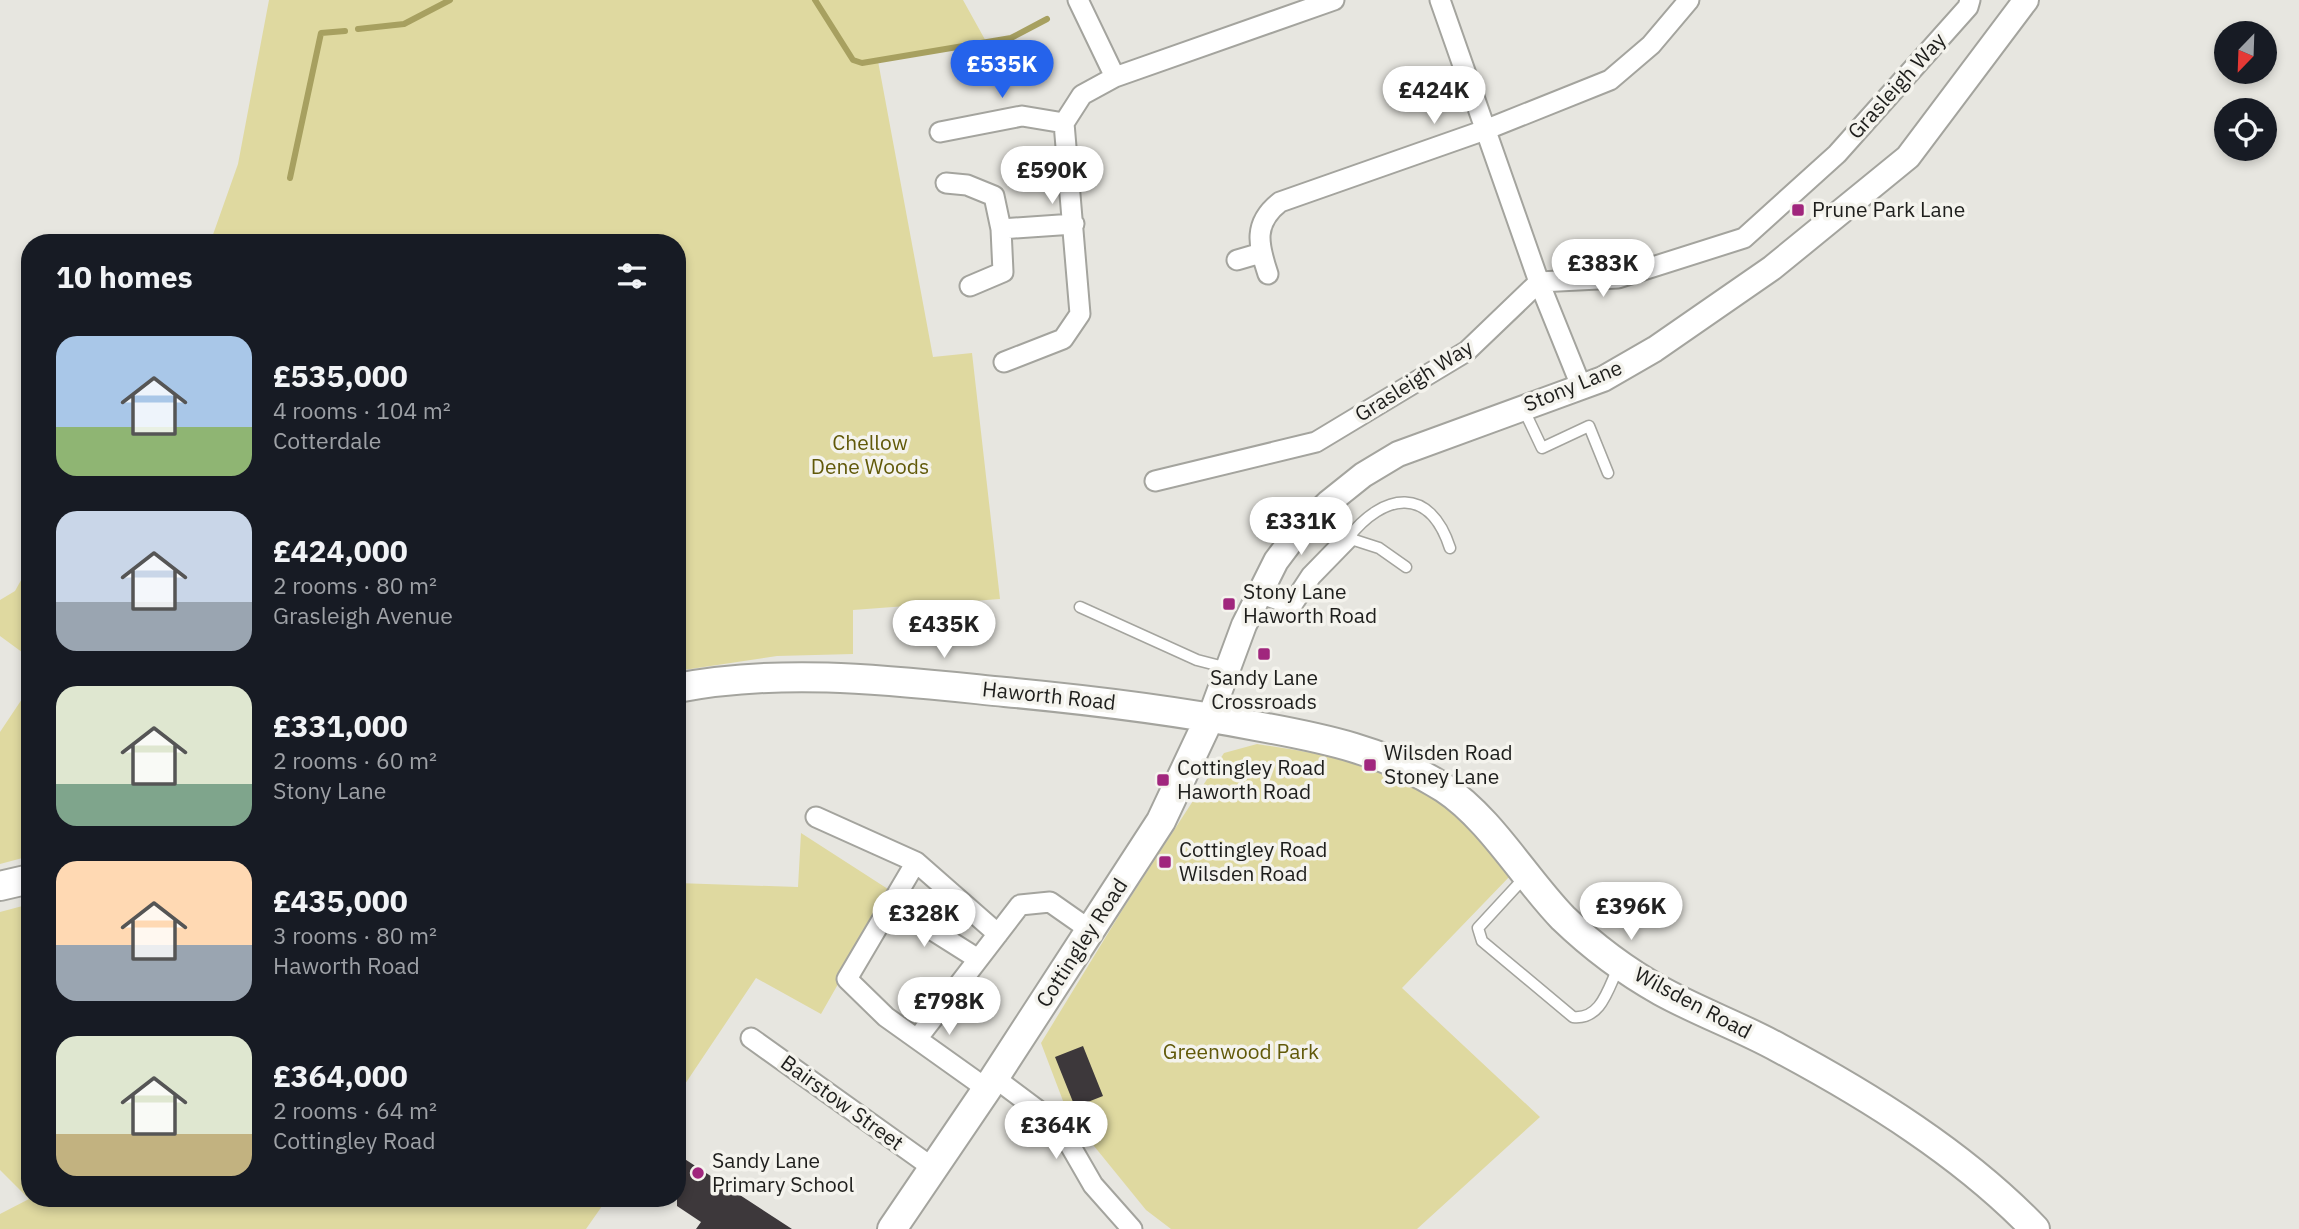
<!DOCTYPE html>
<meta charset="utf-8">
<style>
:root{--surface:#171b24;--page:#20242c;--text:#f1f3f6;--muted:#9ea1a6;--accent:#2563eb}
body{margin:0;font-family:"IBM Plex Sans",sans-serif;background:var(--page);color:var(--text);height:100vh;display:flex;flex-direction:column;font-size:26px;white-space:nowrap}
*{box-sizing:border-box;margin:0}
p{font-size:23px;color:var(--muted)}
.icon{flex:none;width:38px;height:38px;fill:none;stroke:currentColor;stroke-width:2;stroke-linecap:round;stroke-linejoin:round}
.map{position:relative;flex:1;overflow:hidden}
.drawer{position:absolute;left:21px;top:234px;width:665px;height:973px;display:flex;flex-direction:column;background:var(--surface);border-radius:28px;box-shadow:0 4px 10px #0003}
.drawer>*{flex:none}
.needle{width:46px;rotate:203deg}
.fabs{position:absolute;left:2214px;top:21px;display:grid;gap:14px}
.fabs a{display:grid;place-items:center;width:63px;height:63px;border-radius:50%;background:var(--surface);box-shadow:0 4px 10px #0003;font-size:35px}
.price{position:absolute;translate:-50% -60px;padding:0 16px;border-radius:24px;background:#fff;color:#222;font-size:23px;line-height:46px;filter:drop-shadow(0 2px 4px #0008)}
.price::after{content:'';position:absolute;left:50%;top:42px;width:21px;height:16px;margin-left:-10px;background:inherit;clip-path:polygon(0 0,100% 0,50% 100%)}
.price.selected{background:var(--accent);color:#fff}
ul{padding:0;list-style:none}
li{display:flex;align-items:center;gap:21px;height:175px;padding:0 35px}
li span{display:grid;place-items:center;flex:none;width:196px;height:140px;border-radius:21px;color:#555}
li>.icon{margin-inline-start:auto}
span .icon{width:84px;height:84px;fill:#fffc;stroke-width:1}
li b{font-size:30px}
h2{display:flex;justify-content:space-between;align-items:center;height:84px;padding:0 35px;font-size:30px}
.map>svg:first-child{display:block}
.green{fill:#dfd9a0}
.lines{fill:none;stroke-linecap:round;stroke-linejoin:round}
.stream{stroke:#a7a060;stroke-width:6}
.building{fill:#3d383b}
.service-casing{stroke:#a4a49e;stroke-width:13}
.minor-casing{stroke:#a4a49e;stroke-width:23}
.tertiary-casing{stroke:#a4a49e;stroke-width:28}
.secondary-casing{stroke:#a4a49e;stroke-width:32}
.service{stroke:#fff;stroke-width:10}
.minor{stroke:#fff;stroke-width:19}
.tertiary{stroke:#fff;stroke-width:24}
.secondary{stroke:#fff;stroke-width:28}
.poi-dot{fill:#a0267d;stroke:#f4f3ed;stroke-width:2.5}
.labels{text-anchor:middle;stroke-width:7;stroke-linejoin:round;paint-order:stroke}
.street-label{font-size:21px;fill:#1e1e1c;stroke:#f4f3ed}
.poi-label{font-size:21px;fill:#1e1e1c;stroke:#f4f3ed;text-anchor:start}
.park-label{font-size:21px;fill:#615909;stroke:#f4f3ed}
</style>
<div class="map">
<svg width="2299" height="1229" viewBox="0 0 2299 1229">
<rect width="100%" height="100%" fill="#e7e6e0"/>
<!-- green -->
<path class="green" d="M269,0H963L988,45L878,61L933,357L972,353L1000,599L853,610V654L777,656L677,671V243H210L238,164Z
M30,564V658L0,636V600L15,591Z
M30,687V856L0,864V732Z
M1257,744C1323,754 1396,765 1450,807C1473,825 1492,853 1511,875L1402,988L1540,1117L1417,1229H1171L1146,1210L1068,1114L1041,1043L1121,912L1224,753Z
M801,833L891,891L821,1014L756,978L677,1096V883L798,887Z
M30,904V1199H607L586,1229H0V1214L29,1199L0,1170V912Z"/>
<g class="lines">
<!-- stream -->
<path class="stream" d="M815,0L853,60L862,63L1011,38L1047,19
M358,29L404,24L450,0
M290,178L321,33L345,31"/>
</g>
<!-- building -->
<path class="building" d="M1083,1046L1103,1096L1075,1107L1055,1057Z
M677,1154L792,1229H696L701,1222L677,1206Z"/>
<g class="lines">
<!-- service casing -->
<g class="service-casing">
<path id="service" d="M1523,408L1542,448L1589,426L1608,473
M1406,567L1379,548L1348,538C1384,492 1430,486 1450,548
M1080,607L1197,660L1228,668
M1526,876L1478,928L1482,941L1573,1017C1601,1020 1608,989 1618,968"/>
</g>
<!-- minor casing -->
<g class="minor-casing">
<path id="minor" d="M1078,0L1115,77
M1440,0L1539,282L1581,386
M940,132L1022,116L1064,123
M946,183L967,185L994,196L1001,229L1003,272L970,286
M1001,229L1074,224
M1237,260L1261,253
M1268,274C1258,244 1253,223 1280,202L1485,130L1610,80L1651,45L1689,0
M1004,362L1063,339L1080,314L1064,123L1082,95L1115,77L1334,0
M1155,481L1316,442L1467,351L1539,282L1618,278L1744,238L1837,154L1968,7L1970,0
M1259,593L1292,605L1311,576L1348,538
M816,817L916,862L998,934
M916,862L847,979L886,1017L987,1089
M891,904L978,959
M751,1038L933,1168
M917,1039L1020,905L1050,902L1090,930
M995,1078L1059,1126L1093,1185L1132,1229"/>
</g>
<!-- tertiary casing -->
<g class="tertiary-casing">
<path id="tertiary" d="M1210,717L1244,625L1276,561L1297,533L1328,503L1363,475L1398,454L1603,379L1655,349L1772,268L1908,157L2026,0"/>
</g>
<!-- secondary casing -->
<g class="secondary-casing">
<path id="secondary" d="M677,688C787,667 895,681 1005,692C1090,700 1173,710 1256,726C1323,738 1386,751 1444,788C1490,818 1525,879 1563,918C1591,945 1627,972 1661,991C1699,1012 1741,1027 1779,1048C1869,1096 1964,1155 2035,1229
M0,886L30,879
M892,1229L987,1089L1161,821L1210,717"/>
</g>
<!-- service -->
<use href="#service" class="service"/>
<!-- minor -->
<use href="#minor" class="minor"/>
<!-- tertiary -->
<use href="#tertiary" class="tertiary"/>
<!-- secondary -->
<use href="#secondary" class="secondary"/>
</g>
<!-- markers -->
<g class="poi-dot">
<rect x="1791" y="203" width="14" height="14" rx="3.5"/>
<rect x="1222" y="597" width="14" height="14" rx="3.5"/>
<rect x="1257" y="647" width="14" height="14" rx="3.5"/>
<rect x="1363" y="758" width="14" height="14" rx="3.5"/>
<rect x="1156" y="773" width="14" height="14" rx="3.5"/>
<rect x="1158" y="855" width="14" height="14" rx="3.5"/>
<circle cx="698" cy="1173" r="7"/>
</g>
<g class="labels">
<!-- street labels -->
<g class="street-label">
<text transform="translate(1897 86) rotate(-48)" y="7">Grasleigh Way</text>
<text transform="translate(1414 381) rotate(-32)" y="7">Grasleigh Way</text>
<text transform="translate(1573 386) rotate(-22)" y="7">Stony Lane</text>
<text transform="translate(1049 696) rotate(6)" y="7">Haworth Road</text>
<text transform="translate(1082 943) rotate(-57)" y="7">Cottingley Road</text>
<text transform="translate(1693 1003) rotate(28)" y="7">Wilsden Road</text>
<text transform="translate(842 1103) rotate(36)" y="7">Bairstow Street</text>
</g>
<!-- poi labels -->
<g class="poi-label">
<text x="1812" y="217">Prune Park Lane</text>
<text x="1243" y="599">Stony Lane<tspan x="1243" dy="24">Haworth Road</tspan></text>
<text x="1264" y="685" text-anchor="middle">Sandy Lane<tspan x="1264" dy="24">Crossroads</tspan></text>
<text x="1384" y="760">Wilsden Road<tspan x="1384" dy="24">Stoney Lane</tspan></text>
<text x="1177" y="775">Cottingley Road<tspan x="1177" dy="24">Haworth Road</tspan></text>
<text x="1179" y="857">Cottingley Road<tspan x="1179" dy="24">Wilsden Road</tspan></text>
<text x="712" y="1168">Sandy Lane<tspan x="712" dy="24">Primary School</tspan></text>
</g>
<!-- park labels -->
<g class="park-label">
<text x="870" y="450">Chellow<tspan x="870" dy="24">Dene Woods</tspan></text>
<text x="1241" y="1059">Greenwood Park</text>
</g>
</g>
</svg>
<div class="fabs">
<a><svg class="needle" viewBox="-14 -14 28 28"><path d="M0-13l5 13h-10z" fill="#e53935"/><path d="M0 13l5-13h-10z" fill="#9ea1a6"/></svg></a>
<a><svg class="icon" aria-label="locate" viewBox="0 0 24 24"><circle cx="12" cy="12" r="6"/><path d="M12 2v4M12 18v4M2 12h4M18 12h4"/></svg></a>
</div>
<b class="price selected" style="left:1002px;top:100px">£535K</b>
<b class="price" style="left:1434px;top:126px">£424K</b>
<b class="price" style="left:1052px;top:206px">£590K</b>
<b class="price" style="left:1603px;top:299px">£383K</b>
<b class="price" style="left:1301px;top:557px">£331K</b>
<b class="price" style="left:944px;top:660px">£435K</b>
<b class="price" style="left:1631px;top:942px">£396K</b>
<b class="price" style="left:924px;top:949px">£328K</b>
<b class="price" style="left:949px;top:1037px">£798K</b>
<b class="price" style="left:1056px;top:1161px">£364K</b>
<section class="drawer">
<h2>10 homes<svg class="icon" aria-label="filters" viewBox="0 0 24 24"><path d="M4 7h16M4 17h16"/><circle cx="9" cy="7" r="2"/><circle cx="15" cy="17" r="2"/></svg></h2>
<ul>
<li><span style="background:linear-gradient(#a9c7e8 65%,#8fb573 0)"><svg class="icon" aria-label="home" viewBox="0 0 24 24"><path d="M3 11l9-7 9 7M6 9v11h12V9"/></svg></span><div><b>£535,000</b><p>4 rooms · 104 m²</p><p>Cotterdale</p></div></li>
<li><span style="background:linear-gradient(#c9d6e8 65%,#9aa5b1 0)"><svg class="icon" aria-label="home" viewBox="0 0 24 24"><path d="M3 11l9-7 9 7M6 9v11h12V9"/></svg></span><div><b>£424,000</b><p>2 rooms · 80 m²</p><p>Grasleigh Avenue</p></div></li>
<li><span style="background:linear-gradient(#dfe7d0 70%,#7fa58c 0)"><svg class="icon" aria-label="home" viewBox="0 0 24 24"><path d="M3 11l9-7 9 7M6 9v11h12V9"/></svg></span><div><b>£331,000</b><p>2 rooms · 60 m²</p><p>Stony Lane</p></div></li>
<li><span style="background:linear-gradient(#ffd9b3 60%,#9aa5b1 0)"><svg class="icon" aria-label="home" viewBox="0 0 24 24"><path d="M3 11l9-7 9 7M6 9v11h12V9"/></svg></span><div><b>£435,000</b><p>3 rooms · 80 m²</p><p>Haworth Road</p></div></li>
<li><span style="background:linear-gradient(#dfe7d0 70%,#c2b280 0)"><svg class="icon" aria-label="home" viewBox="0 0 24 24"><path d="M3 11l9-7 9 7M6 9v11h12V9"/></svg></span><div><b>£364,000</b><p>2 rooms · 64 m²</p><p>Cottingley Road</p></div></li>
</ul>
</section>
</div>
